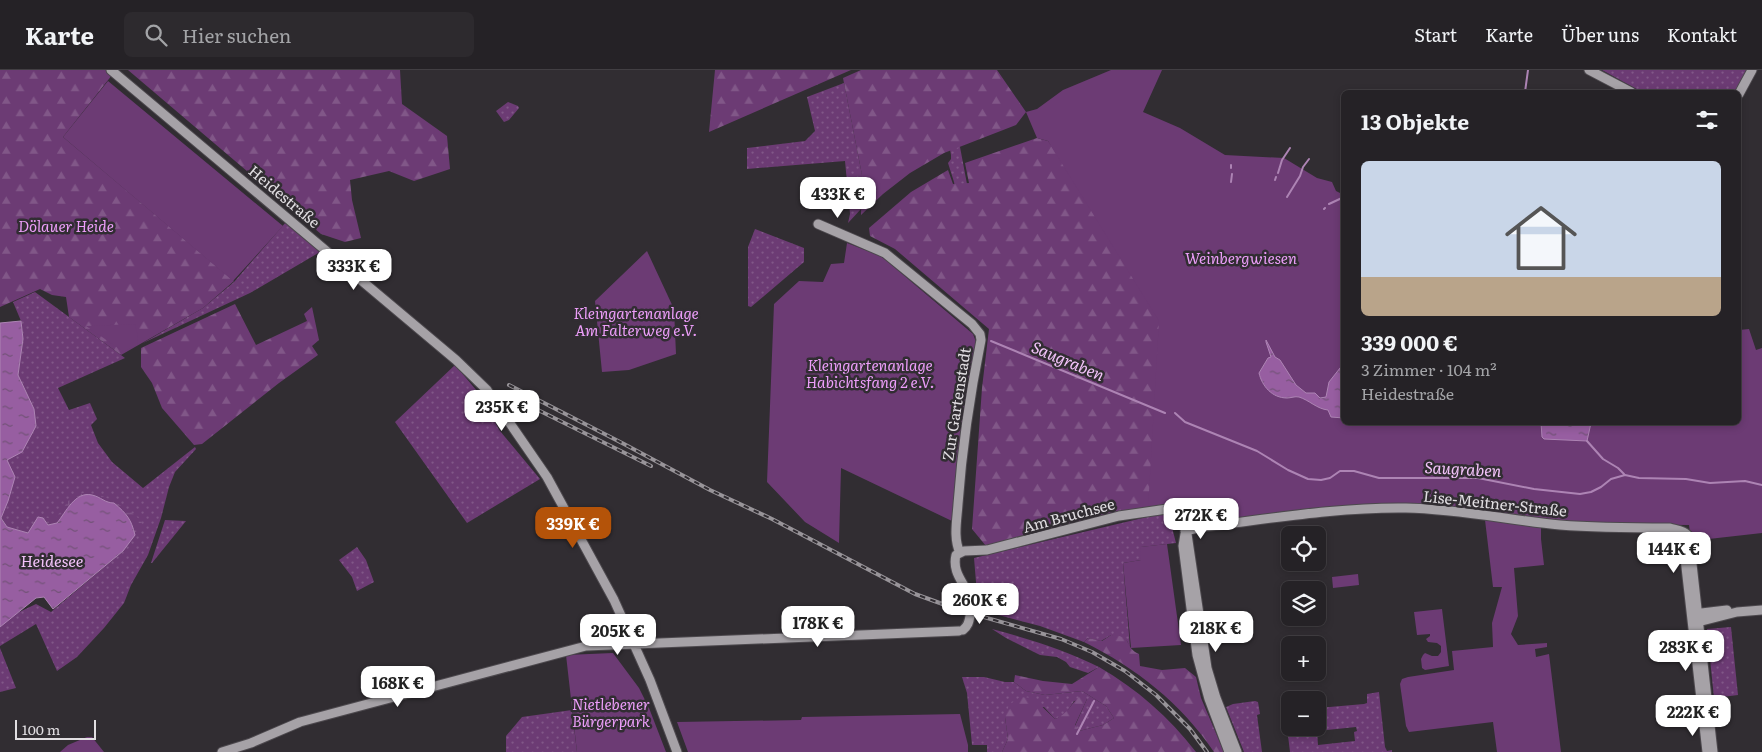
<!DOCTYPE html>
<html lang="de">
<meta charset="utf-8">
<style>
:root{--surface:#252226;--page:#2d2a2e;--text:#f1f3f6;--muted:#a3a4a7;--line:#423f43;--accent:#b45309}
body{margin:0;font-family:Literata,serif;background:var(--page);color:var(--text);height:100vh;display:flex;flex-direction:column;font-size:19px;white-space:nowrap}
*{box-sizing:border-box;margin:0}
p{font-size:16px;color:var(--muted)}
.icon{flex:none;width:28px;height:28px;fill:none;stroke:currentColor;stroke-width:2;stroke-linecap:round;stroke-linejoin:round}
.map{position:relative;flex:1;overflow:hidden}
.panel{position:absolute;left:1341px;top:20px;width:400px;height:335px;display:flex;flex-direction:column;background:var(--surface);border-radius:8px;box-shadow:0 2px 8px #0003,0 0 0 1px var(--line)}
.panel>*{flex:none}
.buttons{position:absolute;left:1281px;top:456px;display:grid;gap:10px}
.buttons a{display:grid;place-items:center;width:45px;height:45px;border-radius:8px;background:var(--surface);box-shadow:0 2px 8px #0003,0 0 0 1px var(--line);font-size:25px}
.scale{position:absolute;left:15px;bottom:12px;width:81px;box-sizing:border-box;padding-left:5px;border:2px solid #e1dee2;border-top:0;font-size:14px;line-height:18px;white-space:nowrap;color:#e1dee2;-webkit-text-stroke:4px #312d32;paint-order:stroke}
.price{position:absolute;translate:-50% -42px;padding:0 11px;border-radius:10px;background:#fff;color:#222;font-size:16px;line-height:32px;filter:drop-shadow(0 1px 2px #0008)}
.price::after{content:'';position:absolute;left:50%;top:30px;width:15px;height:11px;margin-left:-8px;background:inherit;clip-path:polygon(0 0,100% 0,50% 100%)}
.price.current{background:var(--accent);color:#fff}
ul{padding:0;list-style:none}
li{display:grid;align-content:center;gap:10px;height:265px;padding:0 20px}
li span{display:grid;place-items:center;height:155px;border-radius:8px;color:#555}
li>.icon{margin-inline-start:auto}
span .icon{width:90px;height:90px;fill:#fffc;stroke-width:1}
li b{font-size:21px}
h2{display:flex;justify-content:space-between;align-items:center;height:60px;padding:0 20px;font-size:21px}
header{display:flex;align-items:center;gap:30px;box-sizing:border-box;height:70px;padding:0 25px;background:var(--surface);border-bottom:1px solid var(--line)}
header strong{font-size:24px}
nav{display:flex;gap:28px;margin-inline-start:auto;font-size:18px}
.search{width:350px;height:45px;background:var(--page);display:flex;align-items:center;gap:12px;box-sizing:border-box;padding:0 18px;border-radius:8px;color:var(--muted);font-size:19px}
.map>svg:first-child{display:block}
.grass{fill:url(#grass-dots);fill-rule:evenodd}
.forest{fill:url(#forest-firs)}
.wetland{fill:url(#wetland-marsh)}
.green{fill:#6c3b74}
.water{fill:url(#water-ripples);stroke:#ad84b4}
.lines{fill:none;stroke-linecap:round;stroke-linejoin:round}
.stream{stroke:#ad84b4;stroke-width:2}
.secondary-casing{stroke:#4d494e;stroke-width:11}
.secondary{stroke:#a6a2a7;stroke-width:9}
.rail-casing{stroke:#989499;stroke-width:4}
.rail{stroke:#312d32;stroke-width:2;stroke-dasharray:5.5;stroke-linecap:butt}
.labels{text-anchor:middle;stroke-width:5;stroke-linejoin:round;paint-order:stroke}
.street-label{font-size:15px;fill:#e1dee2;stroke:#312d32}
.park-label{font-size:15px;font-style:italic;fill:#ed9efa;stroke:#312d32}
.water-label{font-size:16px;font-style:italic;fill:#f3c3fa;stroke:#312d32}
</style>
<header>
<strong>Karte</strong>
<div class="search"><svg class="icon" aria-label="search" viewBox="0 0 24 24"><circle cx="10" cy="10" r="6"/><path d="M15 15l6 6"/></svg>Hier suchen</div>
<nav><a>Start</a><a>Karte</a><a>Über uns</a><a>Kontakt</a></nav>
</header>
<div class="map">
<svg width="1762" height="682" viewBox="0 0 1762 682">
<defs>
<pattern id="grass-dots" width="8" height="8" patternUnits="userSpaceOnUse" patternTransform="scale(1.25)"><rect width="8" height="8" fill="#6c3b74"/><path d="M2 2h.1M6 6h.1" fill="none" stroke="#815788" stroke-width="1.8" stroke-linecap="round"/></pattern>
<pattern id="forest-firs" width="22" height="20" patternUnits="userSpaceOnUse" patternTransform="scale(1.25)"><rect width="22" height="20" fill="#6c3b74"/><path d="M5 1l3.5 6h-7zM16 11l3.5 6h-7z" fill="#815788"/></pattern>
<pattern id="wetland-marsh" width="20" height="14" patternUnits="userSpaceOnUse" patternTransform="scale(1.25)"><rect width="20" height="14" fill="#6c3b74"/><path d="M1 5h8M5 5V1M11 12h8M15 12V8" fill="none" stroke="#815788"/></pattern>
<pattern id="water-ripples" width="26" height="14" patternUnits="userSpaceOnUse" patternTransform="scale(1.25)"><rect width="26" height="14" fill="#975ea1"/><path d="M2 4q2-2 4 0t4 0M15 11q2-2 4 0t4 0" fill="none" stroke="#725277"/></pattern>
</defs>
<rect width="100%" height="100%" fill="#312d32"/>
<!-- grass -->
<path class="grass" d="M936,0L950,24L970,130L965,173L954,112L948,93L951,89V85Z
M1602,0H1748L1735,22H1642Z
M844,13L862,105L861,139L848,153L850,144L845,91L747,99V78L805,71L815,61L807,27Z
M508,32L518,36L519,38L509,50L504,52L496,41Z
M286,152L320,182L250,223L143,273L203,238L234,212Z
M755,159L804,178V192L751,237L748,236V177Z
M35,222L125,288L58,318L69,340L90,333L97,349L91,355L98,373L112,392L143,418L195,377L196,379L175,402L169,417L161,448L148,485L131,515L124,533L104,558L77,587L57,601L36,554L0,576V557L13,545L36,534L51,542L123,481L57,454L49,455L44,452L28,463L7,457L1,447L7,390L34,339L18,305L23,269L21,251L13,232Z
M455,295L477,321L500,361L540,409L467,453L395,352Z
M1168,442L1176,473L1141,477V490L1123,493L1130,577L1127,571L1111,565L1101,571L1088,568L1084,572L1040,556L976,539L975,530L977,524L974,488Z
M165,450L186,451L152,493H151Z
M357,477L366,490L374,512L357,521L352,507L339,490Z
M1731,557L1738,625L1714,628L1707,559Z
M992,559C1029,569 1065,580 1099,597L1088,603L1070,597L1066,592L1057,587L1040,585L1006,568Z
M0,578L16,618L0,622Z
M962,607H984L1005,612H1014L1026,621L1045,625L1082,621L1106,636L1114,648L1103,655L1079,661L1075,656L1087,629L1074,631L1065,645L1055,649L1044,637L1005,647L1008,669L1002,682H987V675H972L967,623Z
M1379,622L1385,677L1387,681L1392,680V682H1290L1285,641L1290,642V658H1318V638L1364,634L1367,633V624ZM1356,657L1357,661L1354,662L1355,671L1318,675L1317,661Z
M1255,631L1258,632L1260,644L1257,645L1262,682H1244L1226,637L1233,634Z
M572,640L577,682H506V666L522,647Z"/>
<!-- forest -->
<path class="forest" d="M0,0H116L63,67L234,211L203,238L121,285L69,247L66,227L52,225L40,219L0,237Z
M128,0H400L402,34L447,66L450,99L414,111L389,101L350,110L352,130L361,168L345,172L321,164Z
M715,0H851L709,62Z
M861,0H997L1026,42L1016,55L944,83L910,103L883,124L861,145L862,105L843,8Z
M1037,68L1048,71L1228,314L1148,439L986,476L972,459L982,318L989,259L895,179L870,166L869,158L911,122L948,100L953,114L969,113L965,93Z
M235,234L256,275L307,251L304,244L312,237L319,270L312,276L318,285L279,313L202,374L194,375L162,338L152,313L141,297V278Z
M1111,565C1134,566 1124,578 1139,584L1140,596L1162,600L1185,598L1196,607L1201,628L1224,682H1214C1181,633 1136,598 1084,572L1088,568L1102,571Z
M1099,597C1137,619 1169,647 1196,682H1002L1008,669L1005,647L1009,635L1020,627L1033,628L1055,649C1070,643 1069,634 1082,625L1087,629L1075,655L1079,661L1103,655L1114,648L1106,636L1082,621L1045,625L1026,621L1014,612L1015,605L1043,611L1072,614Z"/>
<!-- wetland -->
<path class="wetland" d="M83,423C107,423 123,437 142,451L139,463L135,465L131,450L108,433L93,425L75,429L57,454L49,455L43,448L44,447L54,450L72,426L75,428Z"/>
<!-- green -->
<path class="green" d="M1111,0H1162L1143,42L1180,58L1225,85L1284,88L1317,108L1332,112L1336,121L1344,125V352H1739V260L1749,259L1756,280L1762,278V463L1691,471L1689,455L1570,454L1429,436L1198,454C1183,427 1175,435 1148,439L1159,251L1048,71L1037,68L1026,42L1037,39L1063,20Z
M108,11L283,156L233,211L63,67Z
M847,173L881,186L973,264L976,272L961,360L952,451L841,398L839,473L805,452L767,412L774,234L799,211L823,212L831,194L844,193Z
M647,181L674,239L676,284L629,300L602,302L595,231Z
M135,254L138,267L137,275L124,282L86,256Z
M1487,446L1541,453V469L1544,495L1514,498L1518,546L1511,564L1518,575L1547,573V577L1535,579L1536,587L1549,584L1561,682H1497L1493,652L1409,662L1406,656L1400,614L1402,609L1408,607L1454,600L1452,581L1493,577L1492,553L1502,517H1493L1485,450Z
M1167,474L1181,575L1131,578L1123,493L1141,490L1140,477Z
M1358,504L1359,515L1333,518L1332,507Z
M1442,539L1449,596L1425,600L1422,598L1421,589L1423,585L1425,583L1432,586H1438L1441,582V576L1437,573L1428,572L1426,569L1430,566V564L1417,565L1414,542Z
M613,583L639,618L649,638L666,682H577L566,585Z
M960,644L968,675V682H688L677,652L801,650L802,647Z
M87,667H92L104,682H60L68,675Z"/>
<!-- water -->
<path class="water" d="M21,251L23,269L18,305L34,339L36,356L22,382L7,390L15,407L8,431L1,448L7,457L28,463L38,447L43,448L48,455L57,453C66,442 75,421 92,425C101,427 105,433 114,433C127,444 131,449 135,465L123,481L53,539L44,527L36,528L0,557V253Z
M1266,270L1275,287L1280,290L1296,315L1306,323H1315L1320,328L1326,327L1329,312L1344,293V348L1331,347L1328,340C1317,339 1309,330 1299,327C1295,326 1291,328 1287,328C1272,328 1262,316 1259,303L1268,288L1271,287L1266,272Z
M1541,353H1591L1587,371L1544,369L1542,367Z"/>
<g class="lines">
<!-- stream -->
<path class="stream" d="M1525,22L1528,0
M1231,95V98
M1278,103L1282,90L1290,78
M1275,110L1276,107
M1231,112L1232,104
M1287,127L1300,106L1303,97L1309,89
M1329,134L1344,127
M1324,139L1325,138
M991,271L1165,343
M1175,343L1185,352L1257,381L1288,400L1308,409L1321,410L1330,408L1340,401H1354L1379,408H1478L1534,419L1580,424L1591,422L1601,417L1611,409L1625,405L1639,408L1686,409L1710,413L1745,411L1762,415
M1587,371L1603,389L1618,398L1624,404
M1077,664L1094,631"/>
<!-- secondary casing -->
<g class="secondary-casing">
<path id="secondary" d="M111,0L456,290L487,320L547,407L614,530L650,610L677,682
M1589,0L1631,22
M1739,24L1752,0
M818,154L885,183L972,254L980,264L981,270C970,324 962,379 958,434C957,450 953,468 960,483
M1184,444L1207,598L1216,628L1237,682
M1185,461L1202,457C1269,449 1338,437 1406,438C1458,439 1509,450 1560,455C1597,458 1634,458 1670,458C1677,460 1686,461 1689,467L1713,682
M1682,462L1707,682
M1185,464L1183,476L1197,585L1209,629L1229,682
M960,483L964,481L987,480L1119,446L1167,439H1177L1189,446L1196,458
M960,483L956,485C950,510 977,519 970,546C969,552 968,556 963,560
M1693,544L1727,540
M1694,553L1737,542L1762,540
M222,682L251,673L300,652L586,576L959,561"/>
</g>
<!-- secondary -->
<use href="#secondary" class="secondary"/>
<!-- rail casing -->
<g class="rail-casing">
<path id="rail" d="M509,315L624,374L710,420L772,449L915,524L959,540L1061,569L1092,582L1125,601L1156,625L1190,659L1207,682
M538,340L651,396"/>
</g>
<!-- rail -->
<use href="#rail" class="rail"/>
</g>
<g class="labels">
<!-- street labels -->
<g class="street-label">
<text transform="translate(284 127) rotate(40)" y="5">Heidestraße</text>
<text transform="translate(957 334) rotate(-81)" y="5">Zur Gartenstadt</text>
<text transform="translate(1495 434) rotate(6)" y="5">Lise-Meitner-Straße</text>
<text transform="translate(1069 446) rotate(-15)" y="5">Am Bruchsee</text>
</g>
<!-- park labels -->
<g class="park-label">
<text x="66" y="162">Dölauer Heide</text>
<text x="1241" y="194">Weinbergwiesen</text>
<text x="636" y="249">Kleingartenanlage<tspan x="636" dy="17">Am Falterweg e.V.</tspan></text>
<text x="870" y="301">Kleingartenanlage<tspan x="870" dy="17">Habichtsfang 2 e.V.</tspan></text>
<text x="611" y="640">Nietlebener<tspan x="611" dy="17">Bürgerpark</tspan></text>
</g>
<!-- water labels -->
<g class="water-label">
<text transform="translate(1068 291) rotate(23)" y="6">Saugraben</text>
<text transform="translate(1463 399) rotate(3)" y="6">Saugraben</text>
<text x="52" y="497">Heidesee</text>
</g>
</g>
</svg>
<div class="buttons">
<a><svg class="icon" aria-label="locate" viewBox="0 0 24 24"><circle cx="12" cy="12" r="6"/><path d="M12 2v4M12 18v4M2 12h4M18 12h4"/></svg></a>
<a><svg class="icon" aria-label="layers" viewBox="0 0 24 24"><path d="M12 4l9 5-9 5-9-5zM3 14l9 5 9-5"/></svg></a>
<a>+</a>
<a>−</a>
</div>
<div class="scale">100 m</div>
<b class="price" style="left:838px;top:149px">433K €</b>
<b class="price" style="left:354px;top:221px">333K €</b>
<b class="price" style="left:502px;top:362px">235K €</b>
<b class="price" style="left:1201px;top:470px">272K €</b>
<b class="price current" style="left:573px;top:479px">339K €</b>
<b class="price" style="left:1674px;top:504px">144K €</b>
<b class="price" style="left:980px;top:555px">260K €</b>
<b class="price" style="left:818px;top:578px">178K €</b>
<b class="price" style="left:1216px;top:583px">218K €</b>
<b class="price" style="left:618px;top:586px">205K €</b>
<b class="price" style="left:1686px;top:602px">283K €</b>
<b class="price" style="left:398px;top:638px">168K €</b>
<b class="price" style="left:1693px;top:667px">222K €</b>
<section class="panel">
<h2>13 Objekte<svg class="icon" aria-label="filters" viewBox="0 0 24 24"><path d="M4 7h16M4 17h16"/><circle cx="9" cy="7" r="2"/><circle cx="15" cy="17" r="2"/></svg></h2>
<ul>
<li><span style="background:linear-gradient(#c9d6e8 75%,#b9a48a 0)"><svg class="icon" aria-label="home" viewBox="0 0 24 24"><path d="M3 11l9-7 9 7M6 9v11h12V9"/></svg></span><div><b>339 000 €</b><p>3 Zimmer · 104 m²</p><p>Heidestraße</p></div></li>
</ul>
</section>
</div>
